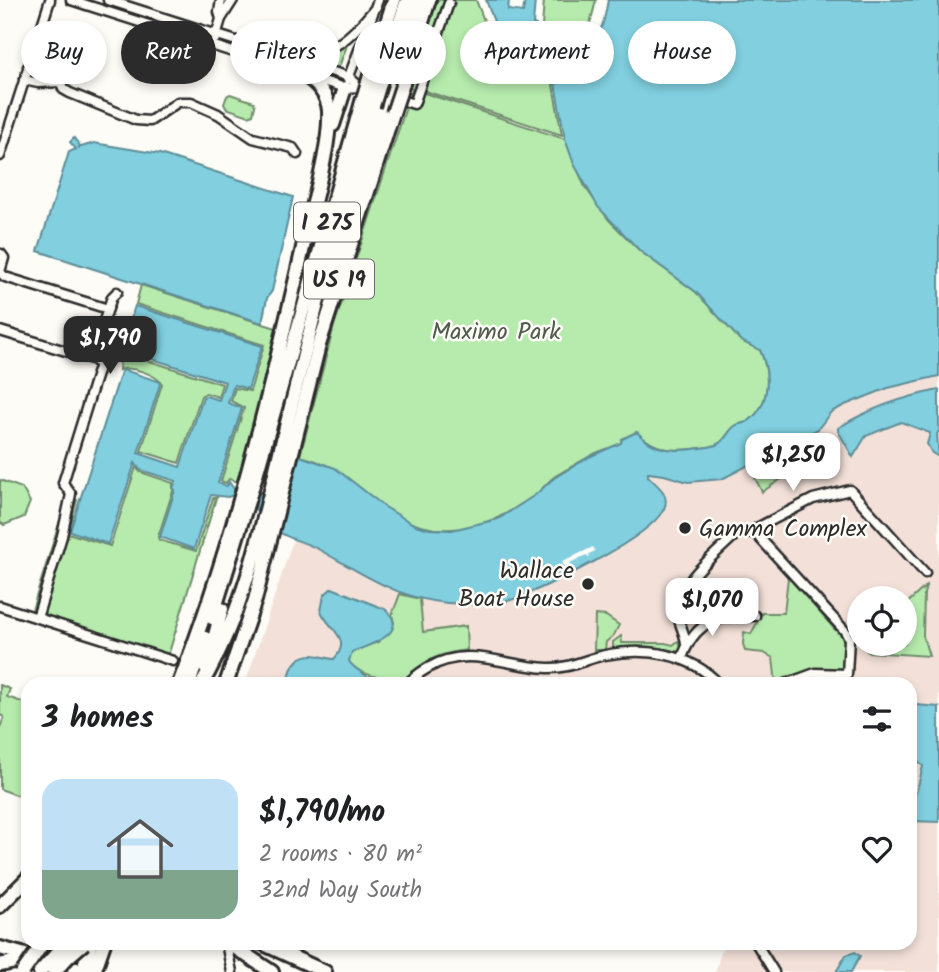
<!DOCTYPE html>
<meta charset="utf-8">
<style>
:root{--surface:#fff;--page:#f2f2f2;--text:#202124;--muted:#757577;--line:#e0e0e0;--accent:#2b2b2b}
body{margin:0;font-family:Kalam,sans-serif;background:var(--page);color:var(--text);height:100vh;display:flex;flex-direction:column;font-size:26px;white-space:nowrap}
*{box-sizing:border-box;margin:0}
p{font-size:23px;color:var(--muted)}
.icon{flex:none;width:38px;height:38px;fill:none;stroke:currentColor;stroke-width:2;stroke-linecap:round;stroke-linejoin:round}
.map{position:relative;flex:1;overflow:hidden}
.panel{position:absolute;left:21px;top:677px;width:896px;height:273px;display:flex;flex-direction:column;background:var(--surface);border-radius:21px;box-shadow:0 4px 10px #0003}
.panel>*{flex:none}
.guide{position:absolute;left:21px;top:21px;width:898px;height:63px;display:flex;gap:14px}
.tools{position:absolute;left:847px;top:586px;display:grid;gap:14px}
.tools a{display:grid;place-items:center;width:70px;height:70px;border-radius:50%;background:var(--surface);box-shadow:0 4px 10px #0003;font-size:35px}
.price{position:absolute;translate:-50% -60px;padding:0 16px;border-radius:14px;background:#fff;color:#222;font-size:23px;line-height:46px;filter:drop-shadow(0 2px 4px #0008)}
.price::after{content:'';position:absolute;left:50%;top:42px;width:21px;height:16px;margin-left:-10px;background:inherit;clip-path:polygon(0 0,100% 0,50% 100%)}
.price.current{background:var(--accent);color:#fff}
ul{padding:0;list-style:none}
li{display:flex;align-items:center;gap:21px;height:175px;padding:0 21px}
li+li{border-top:2px solid var(--line)}
li span{display:grid;place-items:center;flex:none;width:196px;height:140px;border-radius:21px;color:#555}
li>.icon{margin-inline-start:auto}
span .icon{width:84px;height:84px;fill:#fffc;stroke-width:1}
li b{font-size:30px}
h2{display:flex;justify-content:space-between;align-items:center;height:84px;padding:0 21px;font-size:30px}
.pill{padding:0 24px;border-radius:32px;background:var(--surface);box-shadow:0 4px 10px #0003;font-size:24px;line-height:63px}
.pill.current{background:var(--accent);color:#fff}
.map>svg:first-child{display:block}
.built{fill:#f3e1d9;fill-rule:evenodd}
.green{fill:#b6ebad;stroke:#708b6c;stroke-width:2}
.water{fill:#81cfdf;stroke:#5f8d97;stroke-width:2}
.pier{fill:#fdfcf7}
.lines{fill:none;stroke-linecap:round;stroke-linejoin:round}
.minor-casing{stroke:#2b2b2b;stroke-width:13}
.highway-casing{stroke:#2b2b2b;stroke-width:18}
.minor{stroke:#fdfcf7;stroke-width:8}
.highway{stroke:#fdfcf7;stroke-width:12}
.highway-bridge-casing{stroke:#2b2b2b;stroke-width:18;stroke-linecap:butt}
.highway-bridge{stroke:#fdfcf7;stroke-width:12}
.poi-dot{fill:#2b2b2b;stroke:#fdfcf7;stroke-width:2.5}
.labels{text-anchor:middle;stroke-width:5;stroke-linejoin:round;paint-order:stroke}
.shield{fill:#fdfcf7;stroke:#6a6a68;stroke-width:2}
.shield-label{font-size:23px;font-weight:bold;fill:#2b2b2b}
.park-label{font-size:24px;fill:#4e5b4c;stroke:#fdfcf7}
.poi-label{font-size:24px;fill:#2b2b2b;stroke:#fdfcf7;text-anchor:start}
</style>
<div class="map">
<svg width="939" height="972" viewBox="0 0 939 972">
<rect width="100%" height="100%" fill="#fdfcf7"/>
<filter id="ink" filterUnits="userSpaceOnUse"><feTurbulence type="fractalNoise" baseFrequency=".0143" numOctaves="2"/><feDisplacementMap in="SourceGraphic" scale="14" xChannelSelector="R" yChannelSelector="G"/><feConvolveMatrix kernelMatrix="1 2 1 2 8 2 1 2 1" color-interpolation-filters="sRGB"/></filter>
<g filter="url(#ink)">
<!-- built -->
<path class="built" d="M939,376V972H715L724,943H910V684H245L293,540L314,547L351,569L393,591L427,601L465,605L507,601L585,568L631,539L656,518L665,506V497L663,491L647,476L648,473L664,475L681,481L722,479L818,429L831,412L845,405L888,388ZM859,598H905V644H859Z"/>
<!-- green -->
<path class="green" d="M435,0H447L417,88H409L406,98Z
M450,0H476L491,39L489,43L501,74L557,65L561,80L554,82L553,85L562,135L422,90L453,1Z
M544,0H596C586,44 584,40 541,41Z
M139,16H145L206,37L201,38Z
M348,43L338,69L309,60L329,54Z
M412,89L565,139L585,187L609,220L640,251L696,292L741,341L760,350C770,372 771,403 750,420C745,424 740,423 735,426C730,429 726,438 721,442C715,447 708,447 701,448C675,452 656,451 636,432L622,439L621,443C612,448 601,450 592,455C579,462 566,470 554,477C547,482 542,490 535,496C496,524 444,543 400,517C361,495 346,467 300,456L334,326Z
M230,94L254,102L255,106L253,114L249,116L226,108L224,104L227,96Z
M141,285L276,328L240,483L229,479L226,483L221,481L244,408L231,401L235,388L250,391L264,345L136,304Z
M121,352L222,384L218,397L206,393L201,396L179,463L141,451L162,384C156,374 129,365 119,370Z
M780,458L784,477L762,492L755,478L771,462Z
M136,467L140,472L173,483V491L158,537L159,540L196,551L213,498L218,497L216,498L168,656L31,613L67,498L77,500L68,533L110,546Z
M0,480L22,488L30,502L24,517L4,525L0,522Z
M788,577L838,633L841,629C848,641 849,660 842,673L828,672L776,684L773,658L764,653L745,651L743,644L744,632L751,634L762,613H784Z
M926,586L924,594L923,636L929,656L868,652L861,644H905V605Z
M400,594L420,599L423,632L466,626L467,650C442,653 419,660 405,682C387,678 359,677 348,661L351,652L378,642L394,623L392,615Z
M595,615L606,616L619,625L614,635L606,642L605,650H594Z
M621,636L622,643H665L673,645L678,641L683,646L679,651L673,653L657,650H613V642Z
M0,685L10,689L7,697L28,704V799L0,789V728L4,717L0,715Z"/>
<!-- water -->
<path class="water" d="M486,0H509L508,10L523,12L525,0H535L533,24L536,25L534,43C553,50 590,49 601,28C605,20 606,9 608,0H939V376L888,388L845,405L831,412L818,429L722,479L688,482L664,475L648,473V476C656,485 669,492 665,506C656,536 537,593 507,601C494,604 478,605 465,604C402,603 370,578 318,549C305,542 291,540 279,532C270,527 263,517 256,510V503L233,495L228,497L211,495L194,549L160,537L175,490L173,488L176,481L140,470L135,463L108,544L70,531L121,372L124,370L158,381L160,384L138,453L180,467L203,397L206,396L219,400L225,382L121,349L135,306L262,346L248,389L234,385L228,403L242,408L218,483L227,486L229,482L234,489L257,496L300,456L335,468L385,507L415,525L430,529L452,530L498,519L535,495L554,478L591,456L621,443L622,439L637,432C654,452 677,452 701,448C708,447 715,447 721,442C726,438 730,429 735,426C740,423 745,424 750,420C771,403 770,372 760,350L741,341L696,292L640,251L598,207L574,164L565,139L555,84L564,81L559,62L503,72L491,42L500,38Z
M74,138L80,146L78,148L94,143L160,154L293,197L272,291L267,298L262,323L38,251L69,152L76,149L70,142Z
M939,390V431L937,434L939,457L932,453L927,444L930,433L901,422L866,436L853,457L838,431V428C870,408 902,397 939,390Z
M332,588L385,609C412,633 369,645 352,652L349,661C353,669 368,675 376,684H288C290,670 294,656 311,655C318,654 327,659 334,659C353,638 329,630 321,611L324,595Z
M916,705L939,707V822L910,821V804L917,790L923,766L910,755V711Z
M855,952L860,956L851,972H836L846,955Z"/>
<!-- pier -->
<path class="pier" d="M593,547L595,551L589,554L590,558L586,555L570,563L573,570L567,573L562,562Z"/>
<g class="lines">
<!-- minor casing -->
<g class="minor-casing">
<path id="minor" d="M71,0L345,88L360,87L369,90
M108,0L349,77L360,87
M221,0L219,12L221,19
M215,39L221,19L233,0
M288,56C332,56 350,39 376,7
M28,67L61,82L63,89L70,93L136,120L150,121L178,102H191L218,114L253,138L293,148L297,154
M348,79L378,0
M24,80L38,83L61,82
M395,98L414,104L449,3
M0,156L50,0
M1,254L4,258L0,272L5,277L108,309
M0,331L92,359
M92 355a8 8 0 1 1 16 0a8 8 0 1 1-16 0Z
M99,347L97,341L112,297L117,292
M749,532L813,499L850,490L925,573
M0,606L173,661
M37,618L62,536L71,494L63,483L100,364
M686,645C686,634 678,624 678,612C678,582 714,556 734,536L744,531L756,534L845,631L849,639L847,674L815,673L785,684
M682,658C695,621 719,614 755,616
M408,684C413,677 421,672 428,668C468,644 506,667 548,668C568,669 586,659 605,655C646,647 690,653 719,684
M226,943L232,972
M756,943L774,972"/>
</g>
<!-- highway casing -->
<g class="highway-casing">
<path id="highway" d="M371,72L394,0
M382,77L407,0
M403,83L429,0
M333,125L345,88
M334,269L418,0
M212,618L256,475L362,102
M206,669L222,609
M179,684C233,545 269,397 302,252C310,213 331,149 329,111C328,94 317,83 303,74
M189,684L205,638
M202,684C248,603 265,513 287,423C313,317 340,211 373,106
M226,684L255,600L319,345L393,113
M0,906L28,878
M228,943L272,972
M262,943L325,972
M0,948L88,972
M0,965L15,962L36,967
M82,972L91,943
M94,972L104,943"/>
</g>
<!-- minor -->
<use href="#minor" class="minor"/>
<!-- highway -->
<use href="#highway" class="highway"/>
<!-- highway-bridge casing -->
<g class="highway-bridge-casing">
<path id="highway-bridge" d="M362,102L371,72
M373,106L382,77
M393,113L403,83
M23,972L43,943
M40,972L66,943
M54,972L69,956L84,943"/>
</g>
<!-- highway-bridge -->
<use href="#highway-bridge" class="highway-bridge"/>
</g>
</g>
<!-- markers -->
<g class="poi-dot">
<circle cx="685" cy="528" r="7"/>
<circle cx="588" cy="584" r="7"/>
</g>
<g class="labels">
<!-- shield labels -->
<g class="shield">
<rect x="294" y="202.5" width="66" height="39" rx="5"/>
<rect x="304" y="259.5" width="70" height="39" rx="5"/>
</g>
<g class="shield-label">
<text x="327" y="230">I 275</text>
<text x="339" y="287">US 19</text>
</g>
<!-- park labels -->
<g class="park-label">
<text x="496" y="339">Maximo Park</text>
</g>
<!-- poi labels -->
<g class="poi-label">
<text x="699" y="536">Gamma Complex</text>
<text x="574" y="578" text-anchor="end">Wallace<tspan x="574" dy="28">Boat House</tspan></text>
</g>
</g>
</svg>
<div class="tools">
<a><svg class="icon" aria-label="locate" viewBox="0 0 24 24"><circle cx="12" cy="12" r="6"/><path d="M12 2v4M12 18v4M2 12h4M18 12h4"/></svg></a>
</div>
<b class="price current" style="left:110px;top:376px">$1,790</b>
<b class="price" style="left:793px;top:493px">$1,250</b>
<b class="price" style="left:712px;top:638px">$1,070</b>
<div class="guide">
<a class="pill">Buy</a>
<a class="pill current">Rent</a>
<a class="pill">Filters</a>
<a class="pill">New</a>
<a class="pill">Apartment</a>
<a class="pill">House</a>
</div>
<section class="panel">
<h2>3 homes<svg class="icon" aria-label="filters" viewBox="0 0 24 24"><path d="M4 7h16M4 17h16"/><circle cx="9" cy="7" r="2"/><circle cx="15" cy="17" r="2"/></svg></h2>
<ul>
<li><span style="background:linear-gradient(#bfe0f5 65%,#7fa58c 0)"><svg class="icon" aria-label="home" viewBox="0 0 24 24"><path d="M3 11l9-7 9 7M6 9v11h12V9"/></svg></span><div><b>$1,790/mo</b><p>2 rooms · 80 m²</p><p>32nd Way South</p></div><svg class="icon" aria-label="heart" viewBox="0 0 24 24"><path d="M12 20l-8-8c-3-5 5-10 8-4 3-6 11-1 8 4z"/></svg></li>
</ul>
</section>
</div>
